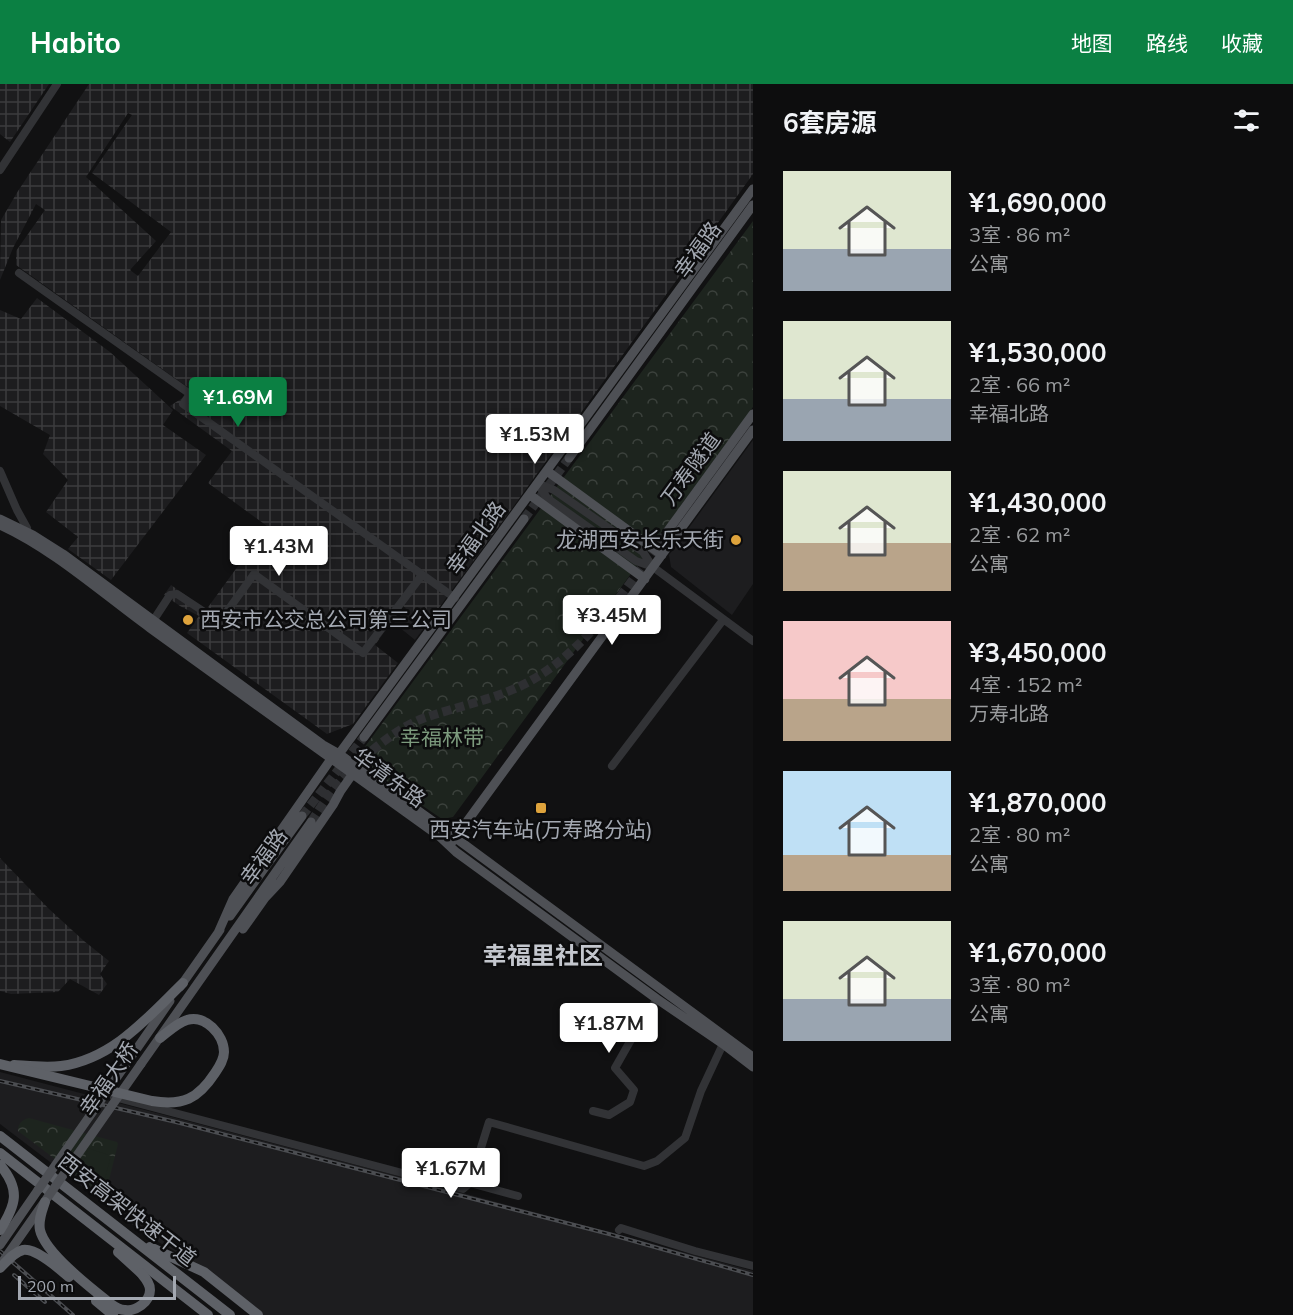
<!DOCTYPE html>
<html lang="zh">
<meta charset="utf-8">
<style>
:root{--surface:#0d0d0e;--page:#1b1b1c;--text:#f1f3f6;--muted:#9a9c9e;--accent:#0b8043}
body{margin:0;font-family:Mulish,"Noto Sans SC",sans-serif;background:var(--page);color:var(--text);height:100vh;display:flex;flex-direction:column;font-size:22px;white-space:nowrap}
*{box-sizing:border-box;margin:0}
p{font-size:20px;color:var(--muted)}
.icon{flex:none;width:33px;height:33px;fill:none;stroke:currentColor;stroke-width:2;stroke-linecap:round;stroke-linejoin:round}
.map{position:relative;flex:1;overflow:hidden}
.sheet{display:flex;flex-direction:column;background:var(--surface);width:540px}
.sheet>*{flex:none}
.scale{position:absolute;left:18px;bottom:15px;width:158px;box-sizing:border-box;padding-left:6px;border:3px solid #a3a8b1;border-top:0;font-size:16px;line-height:21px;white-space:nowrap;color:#a3a8b1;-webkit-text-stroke:4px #0c0c0d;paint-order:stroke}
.price{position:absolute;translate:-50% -51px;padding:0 14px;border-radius:6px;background:#fff;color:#222;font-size:20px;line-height:39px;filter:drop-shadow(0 2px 3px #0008)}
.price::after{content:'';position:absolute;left:50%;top:36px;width:18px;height:14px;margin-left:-9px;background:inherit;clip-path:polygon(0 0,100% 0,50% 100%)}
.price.on{background:var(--accent);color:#fff}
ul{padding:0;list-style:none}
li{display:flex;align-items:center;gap:18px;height:150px;padding:0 30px}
li span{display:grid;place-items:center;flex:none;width:168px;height:120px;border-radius:0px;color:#555}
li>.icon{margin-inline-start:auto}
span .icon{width:72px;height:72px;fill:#fffc;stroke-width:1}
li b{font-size:26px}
h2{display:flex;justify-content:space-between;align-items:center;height:72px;padding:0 30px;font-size:26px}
header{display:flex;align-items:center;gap:36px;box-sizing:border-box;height:84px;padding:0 30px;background:var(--accent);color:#fff}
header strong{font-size:28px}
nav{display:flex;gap:33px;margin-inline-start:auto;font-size:21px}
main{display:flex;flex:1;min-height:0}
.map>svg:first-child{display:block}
.built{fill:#1d1d1f}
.industrial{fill:url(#industrial-grid);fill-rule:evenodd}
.park{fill:url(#park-crowns)}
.pitch{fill:#1d241e}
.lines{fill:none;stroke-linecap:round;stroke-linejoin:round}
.major-tunnel{stroke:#2e2f32;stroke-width:9;stroke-dasharray:9 4.5;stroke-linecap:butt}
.minor{stroke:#323336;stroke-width:8}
.major{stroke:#4e5055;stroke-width:9}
.highway{stroke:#5e6167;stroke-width:10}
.rail-casing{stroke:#4b4d51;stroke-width:4}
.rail{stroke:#0c0c0d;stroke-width:1.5;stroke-dasharray:4.5;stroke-linecap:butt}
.major-bridge{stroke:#4e5055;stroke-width:9}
.highway-bridge{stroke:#5e6167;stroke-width:10}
.poi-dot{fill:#dea33c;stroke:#0c0c0d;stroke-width:2}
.labels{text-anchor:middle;stroke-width:5;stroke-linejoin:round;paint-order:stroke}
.street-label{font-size:21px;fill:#a3a8b1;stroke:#0c0c0d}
.poi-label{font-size:21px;fill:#a3a8b1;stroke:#0c0c0d;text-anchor:end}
.park-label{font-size:21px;fill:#7c9a7d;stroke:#0c0c0d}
.quarter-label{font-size:24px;font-weight:bold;fill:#c4c7ce;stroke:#0c0c0d}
</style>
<header>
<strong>Habito</strong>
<nav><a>地图</a><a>路线</a><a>收藏</a></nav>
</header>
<main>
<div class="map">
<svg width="753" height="1231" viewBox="0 0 753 1231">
<defs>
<pattern id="industrial-grid" width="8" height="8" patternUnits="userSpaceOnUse" patternTransform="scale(1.5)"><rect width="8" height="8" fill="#1d1d1f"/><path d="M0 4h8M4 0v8" fill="none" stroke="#3b3b3d"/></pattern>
<pattern id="park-crowns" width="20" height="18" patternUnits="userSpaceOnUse" patternTransform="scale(1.5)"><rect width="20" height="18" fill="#1d241e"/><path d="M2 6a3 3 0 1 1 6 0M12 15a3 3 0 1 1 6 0" fill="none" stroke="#3b413c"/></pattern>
</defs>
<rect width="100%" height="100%" fill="#111112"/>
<!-- built -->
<path class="built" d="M753,356V500L732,531L671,483L669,471Z
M406,524L427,540L415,556L394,539Z
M0,988L463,1109L753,1187V1231H261L199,1181L146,1151L0,1040Z"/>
<!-- industrial -->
<path class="industrial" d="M0,0H49L10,58L0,50Z
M89,0H753V90L508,430L427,540L403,522L375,561L398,579L353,640L327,650L187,549L199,532L180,522L164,511L171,501L206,526L267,442L208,399L232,367L170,322L193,307L16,181V167L45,126L36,120L13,164L0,196L1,136L18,107ZM128,29L132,31L92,89L171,148L138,192L130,186L156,157L86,93Z
M37,214L110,268L173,326L163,341L206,371L111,496L68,465L78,453L46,428L68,396L43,370L50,351L0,322V226L21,235Z
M0,774L49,825L84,857L109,877L100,890L107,900L99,911L70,895L58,908L11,910L0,907Z"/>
<!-- park -->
<path class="park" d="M753,137V323L453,733L442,735L360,679L361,668Z
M29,1034L117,1058L118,1060L109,1096L100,1106H96L18,1047C18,1039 22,1036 29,1034Z"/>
<!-- pitch -->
<path class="pitch" d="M88,1064L111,1072L105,1094L81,1088Z"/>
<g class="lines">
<!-- major-tunnel -->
<path class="major-tunnel" d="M524,435L569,374
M302,732L364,653
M311,738C321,723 331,707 344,693C362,673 398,643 424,634C459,622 501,614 532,596C591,562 628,501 667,448"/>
<!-- minor -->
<path class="minor" d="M0,86L57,0
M19,189L190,310L183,320L455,514
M0,387L17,426L27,444
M538,400L547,414L636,477L653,483L753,557
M539,400L554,406L643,468L652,482
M153,537L170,511L177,510L215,535H220L223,533L254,490L363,569L422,491
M612,682L723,536
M114,1013L463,1105L470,1099L489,1038L644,1082L657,1077L685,1054L701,1007L723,960
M593,1027L609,1031L630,1018L634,1006L615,984L636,947L657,915
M470,1099L518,1112
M619,1146L621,1144L695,1167L753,1182"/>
<!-- major -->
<path class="major" d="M569,374L753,121
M547,387L662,471
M530,411L645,495
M0,435L33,451L63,470L323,661L339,670L438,741L753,973
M0,441C53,465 103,510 150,544C246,614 343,683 439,752L456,768L657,915L723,960L753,983
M667,448L753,330
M364,653L524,435
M452,758L753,346
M230,832L302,732
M243,845L265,814L280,798L333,721L340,708L354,688
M218,849L233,815L331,675L339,670L753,105
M180,903L220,846
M131,973L170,917
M141,980L311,738
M0,1161L38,1106"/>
<!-- highway -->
<path class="highway" d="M14,981C29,982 46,984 61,982C113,975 148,933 183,899
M0,1052L230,1231
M0,1069L208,1231
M0,1081C21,1106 16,1121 0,1146
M150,1163L204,1188L258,1231
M118,1168L141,1189"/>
<!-- rail casing -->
<g class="rail-casing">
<path id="rail" d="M0,997L176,1038L609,1150L753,1191
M0,1167L73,1231
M14,1191L45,1218"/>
</g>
<!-- rail -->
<use href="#rail" class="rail"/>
<!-- major-bridge -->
<path class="major-bridge" d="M38,1106L131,973
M3,1177L141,980"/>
<!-- highway-bridge -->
<path class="highway-bridge" d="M0,980L152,1017C183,1022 198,1015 215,989C219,983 224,976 224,968C224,951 205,930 187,936C177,939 168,948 160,954
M45,1118C42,1127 38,1136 40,1146C45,1169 92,1205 111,1220C115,1223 119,1226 125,1226C135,1228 150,1218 150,1206C150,1199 145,1194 141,1189
M0,1184C7,1177 14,1168 23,1166C37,1164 59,1185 69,1193
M96,1217L113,1231"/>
</g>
<!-- markers -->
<g class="poi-dot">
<circle cx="736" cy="456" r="6"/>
<circle cx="188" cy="536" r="6"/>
<rect x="535" y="718" width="12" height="12" rx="3"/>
</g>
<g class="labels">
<!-- street labels -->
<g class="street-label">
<text transform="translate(698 166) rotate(-54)" y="7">幸福路</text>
<text transform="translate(691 385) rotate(-54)" y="7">万寿隧道</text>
<text transform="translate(476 454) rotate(-54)" y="7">幸福北路</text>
<text transform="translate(389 694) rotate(36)" y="7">华清东路</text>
<text transform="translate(264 773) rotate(-54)" y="7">幸福路</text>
<text transform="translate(109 995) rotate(-55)" y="7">幸福大桥</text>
<text transform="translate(127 1126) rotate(38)" y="7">西安高架快速干道</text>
</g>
<!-- poi labels -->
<g class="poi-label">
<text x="724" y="463">龙湖西安长乐天街</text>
<text x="200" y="543" text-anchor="start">西安市公交总公司第三公司</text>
<text x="541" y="753" text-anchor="middle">西安汽车站(万寿路分站)</text>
</g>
<!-- park labels -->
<g class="park-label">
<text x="442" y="661">幸福林带</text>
</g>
<!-- quarter labels -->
<g class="quarter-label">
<text x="543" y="880">幸福里社区</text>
</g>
</g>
</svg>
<div class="scale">200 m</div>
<b class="price on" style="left:238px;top:344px">¥1.69M</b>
<b class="price" style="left:535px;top:381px">¥1.53M</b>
<b class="price" style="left:279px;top:493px">¥1.43M</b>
<b class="price" style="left:612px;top:562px">¥3.45M</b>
<b class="price" style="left:609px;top:970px">¥1.87M</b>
<b class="price" style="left:451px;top:1115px">¥1.67M</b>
</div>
<section class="sheet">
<h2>6套房源<svg class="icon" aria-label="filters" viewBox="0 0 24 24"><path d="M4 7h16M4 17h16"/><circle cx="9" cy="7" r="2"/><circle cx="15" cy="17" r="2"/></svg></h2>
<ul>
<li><span style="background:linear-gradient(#dfe7d0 65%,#9aa5b1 0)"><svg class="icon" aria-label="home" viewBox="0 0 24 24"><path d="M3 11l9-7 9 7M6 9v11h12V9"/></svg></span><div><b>¥1,690,000</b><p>3室 · 86 m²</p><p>公寓</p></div></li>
<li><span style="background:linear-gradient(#dfe7d0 65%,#9aa5b1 0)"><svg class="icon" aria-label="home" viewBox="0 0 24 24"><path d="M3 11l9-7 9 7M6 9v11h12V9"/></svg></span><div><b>¥1,530,000</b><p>2室 · 66 m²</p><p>幸福北路</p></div></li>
<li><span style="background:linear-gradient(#dfe7d0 60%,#b9a48a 0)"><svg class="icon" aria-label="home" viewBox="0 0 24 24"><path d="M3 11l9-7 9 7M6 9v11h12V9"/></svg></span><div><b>¥1,430,000</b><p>2室 · 62 m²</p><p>公寓</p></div></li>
<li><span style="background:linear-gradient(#f6c9c9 65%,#b9a48a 0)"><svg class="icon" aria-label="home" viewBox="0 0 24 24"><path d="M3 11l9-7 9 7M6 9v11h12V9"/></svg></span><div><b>¥3,450,000</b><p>4室 · 152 m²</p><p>万寿北路</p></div></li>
<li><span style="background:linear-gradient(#bfe0f5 70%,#b9a48a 0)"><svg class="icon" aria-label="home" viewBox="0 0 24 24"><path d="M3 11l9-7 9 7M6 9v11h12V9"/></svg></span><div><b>¥1,870,000</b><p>2室 · 80 m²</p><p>公寓</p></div></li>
<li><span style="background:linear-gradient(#dfe7d0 65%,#9aa5b1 0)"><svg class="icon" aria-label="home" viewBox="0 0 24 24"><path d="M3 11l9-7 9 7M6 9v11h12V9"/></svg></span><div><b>¥1,670,000</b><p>3室 · 80 m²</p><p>公寓</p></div></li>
</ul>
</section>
</main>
